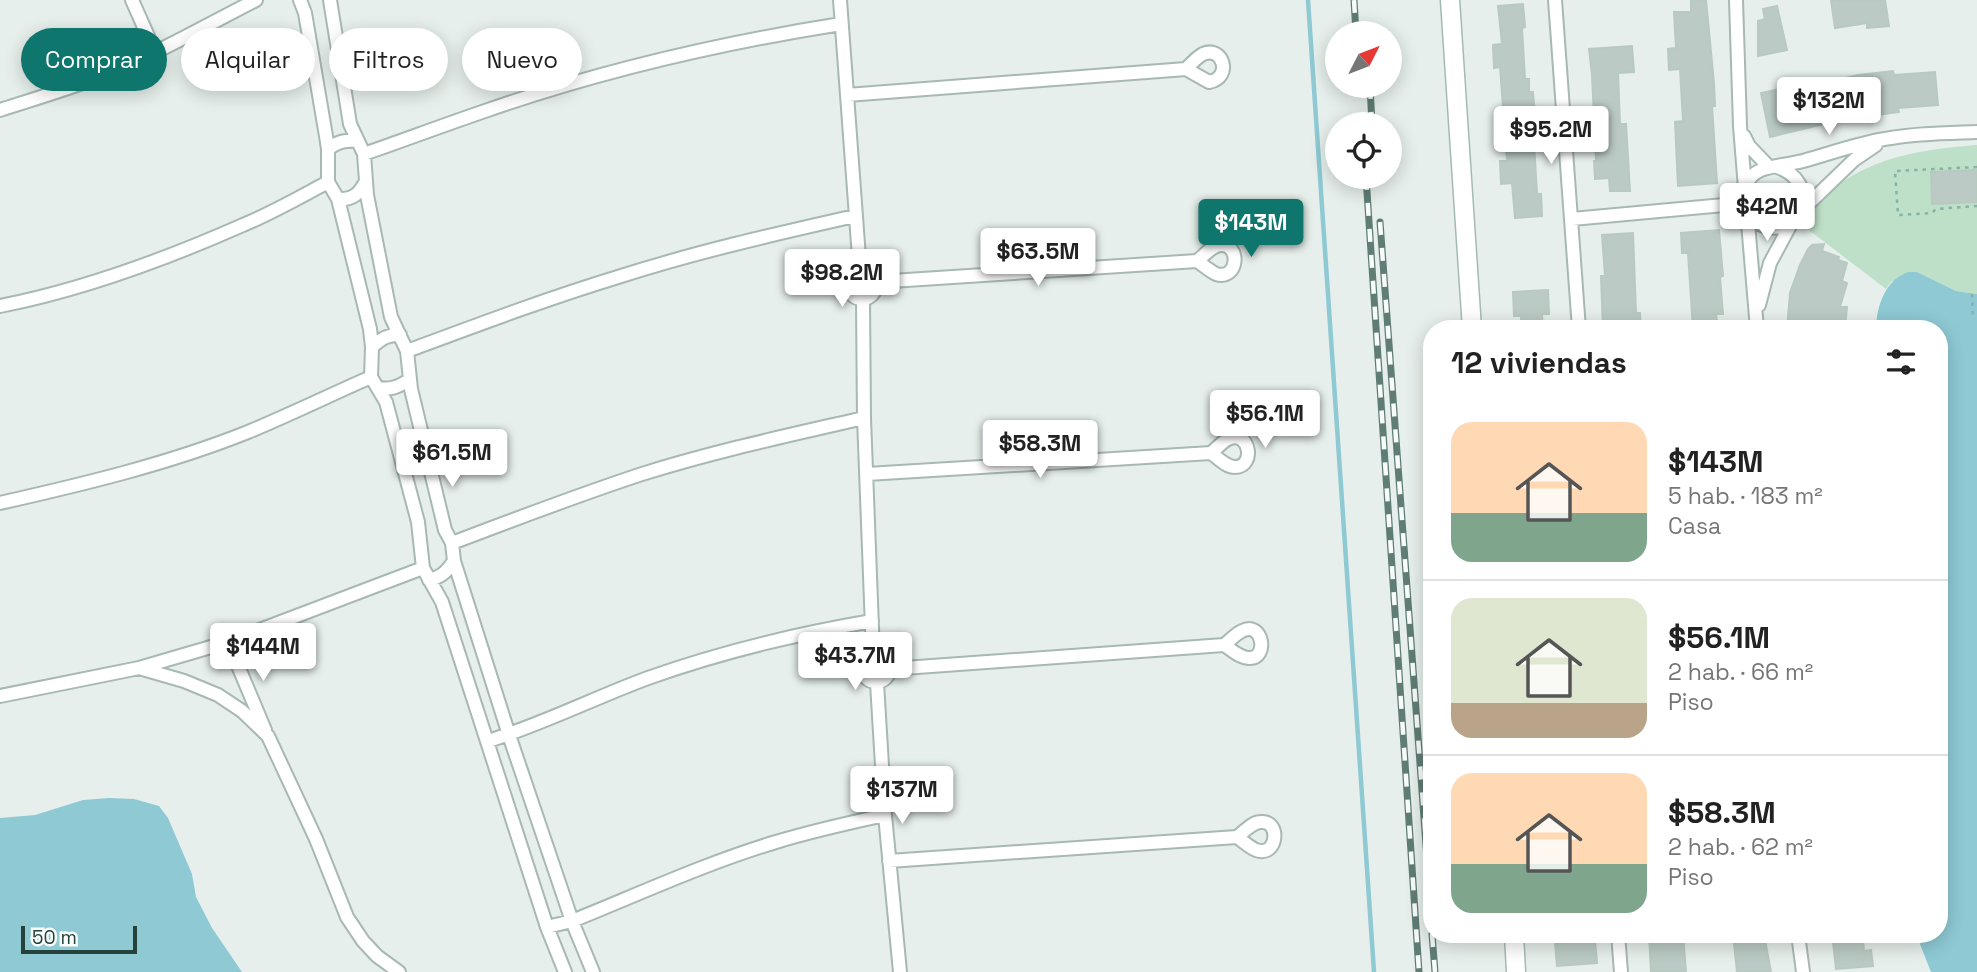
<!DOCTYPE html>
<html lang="es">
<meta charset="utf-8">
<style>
:root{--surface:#fff;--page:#f6f6f6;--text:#222;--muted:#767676;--line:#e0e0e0;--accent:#0f766e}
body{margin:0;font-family:"Space Grotesk",sans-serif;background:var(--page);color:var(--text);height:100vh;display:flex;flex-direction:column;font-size:26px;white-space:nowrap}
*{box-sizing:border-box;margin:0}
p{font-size:23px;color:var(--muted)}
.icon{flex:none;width:38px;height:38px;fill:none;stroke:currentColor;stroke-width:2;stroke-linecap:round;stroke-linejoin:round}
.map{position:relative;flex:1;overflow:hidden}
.panel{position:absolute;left:1423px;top:320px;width:525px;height:623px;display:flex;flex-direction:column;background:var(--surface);border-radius:28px;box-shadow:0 4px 18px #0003}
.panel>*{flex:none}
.hud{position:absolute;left:21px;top:28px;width:665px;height:63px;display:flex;gap:14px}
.needle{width:46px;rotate:48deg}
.fabs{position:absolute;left:1325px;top:21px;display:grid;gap:14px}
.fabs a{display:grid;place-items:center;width:77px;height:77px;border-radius:50%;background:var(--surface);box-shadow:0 4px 18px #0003;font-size:35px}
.scale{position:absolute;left:21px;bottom:18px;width:116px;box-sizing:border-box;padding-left:7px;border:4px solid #24423a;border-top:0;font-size:19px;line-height:24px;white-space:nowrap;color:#24423a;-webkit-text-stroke:5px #f7fbf9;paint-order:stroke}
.price{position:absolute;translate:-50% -60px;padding:0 16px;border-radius:7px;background:#fff;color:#222;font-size:23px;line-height:46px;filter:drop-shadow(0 2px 4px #0008)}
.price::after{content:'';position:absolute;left:50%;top:42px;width:21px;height:16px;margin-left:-10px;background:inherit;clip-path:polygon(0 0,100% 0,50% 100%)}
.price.selected{background:var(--accent);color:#fff}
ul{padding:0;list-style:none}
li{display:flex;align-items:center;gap:21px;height:175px;padding:0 28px}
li+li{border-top:2px solid var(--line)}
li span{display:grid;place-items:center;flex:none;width:196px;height:140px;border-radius:21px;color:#555}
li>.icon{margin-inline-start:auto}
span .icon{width:84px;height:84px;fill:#fffc;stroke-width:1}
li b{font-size:30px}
h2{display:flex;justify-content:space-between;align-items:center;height:84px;padding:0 28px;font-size:30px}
.chip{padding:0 24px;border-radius:32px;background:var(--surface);box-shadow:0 4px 18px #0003;font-size:24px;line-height:63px}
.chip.selected{background:var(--accent);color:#fff}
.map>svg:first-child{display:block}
.green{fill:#bfe0c8}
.water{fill:#8ec9d4}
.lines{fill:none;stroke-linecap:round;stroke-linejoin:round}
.stream{stroke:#8ec9d4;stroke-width:4.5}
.building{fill:#bbcac4;stroke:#b8c9c2;stroke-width:2}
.street-casing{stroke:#a8b8b2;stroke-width:16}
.secondary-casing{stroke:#a4bbb3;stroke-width:21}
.path{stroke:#86b3a5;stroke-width:2.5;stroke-dasharray:3.5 5;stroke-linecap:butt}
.street{stroke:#fff;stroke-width:12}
.secondary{stroke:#fff;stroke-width:18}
.rail-casing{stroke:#5f7d75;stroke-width:7}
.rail{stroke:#f7fbf9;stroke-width:4.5;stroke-dasharray:13;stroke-linecap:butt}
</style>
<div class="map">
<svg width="1977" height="972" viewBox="0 0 1977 972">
<rect width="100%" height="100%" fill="#e6efeb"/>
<!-- green -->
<path class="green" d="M1977,145V294L1956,291L1917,272L1891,282L1886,289L1801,224C1845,161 1906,151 1977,145Z"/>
<!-- water -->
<path class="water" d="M1908,272H1917L1956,291L1977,294V972H1931L1918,939V935L1939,934V329H1876V325C1878,303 1886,280 1908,272Z
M109,798L134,799L159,806L168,818L192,874L196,897L212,928L242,972H0V818L35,815L83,800Z"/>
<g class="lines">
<!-- stream -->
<path class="stream" d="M1308,0L1374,972"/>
</g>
<!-- building -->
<path class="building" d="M1691,0H1706L1714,83L1715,106H1712L1717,183L1678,186L1675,122L1683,121L1680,69L1669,70L1668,49L1676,48L1674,12H1691Z
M1831,0H1885L1889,26L1867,28V23L1835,28Z
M1523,4L1525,27L1522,28L1525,79H1529V92H1533L1537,141H1534L1537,194H1541L1542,216L1515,218L1512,183L1501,184L1500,161H1507L1500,67L1494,68L1493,45L1502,44L1498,6Z
M1777,6L1787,50L1758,56V21L1765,19L1763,9Z
M1632,46L1634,72L1618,73L1620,124H1626L1630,191H1610L1609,178L1595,179L1594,161H1596L1592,75L1589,49Z
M1893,71L1894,75L1935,72L1938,105L1898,108L1899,112L1841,120L1770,137L1761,93L1785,88L1787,98L1833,87L1832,81L1858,75Z
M1977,170V202L1932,204L1931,172Z
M1719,230L1723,276L1720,277L1723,314H1716L1718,329H1693L1688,253H1682L1681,233Z
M1633,233L1636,313H1640L1641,329H1603L1601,276H1605L1602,235Z
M1824,244L1822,251L1839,257L1838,260L1847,263L1842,281L1847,283L1840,307H1847L1845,327L1823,325L1822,329H1787L1790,293L1800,265L1808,249L1812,245Z
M1548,290L1549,314H1542L1543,329H1521V316H1514L1513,292Z
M1649,934H1683L1686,972H1651Z
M1733,934H1764L1771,972H1737Z
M1595,940L1597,963L1557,966L1555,943Z
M1863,940L1864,951L1871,950L1873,966L1836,969L1833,942Z"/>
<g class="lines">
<!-- street casing -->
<g class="street-casing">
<path id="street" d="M132,0L155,52
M300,0L305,13L326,136L328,149V182L338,199L370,329L372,347L371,377L386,402L418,522L423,568L442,602L547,927L565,972
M330,0L350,124L364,154L367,195L391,317L407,351L411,389L445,530L452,543L454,561L509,735L572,921L593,972
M840,0L860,271
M1555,0L1579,329
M1736,0L1740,126L1745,188
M847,95L1186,69L1209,82C1233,78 1223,45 1203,54C1197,57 1191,64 1186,69
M0,110C34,99 68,89 102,76C155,55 205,26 256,0
M1744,136L1749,146L1769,167
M328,149C339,141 345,140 358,141
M364,154C404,140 444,125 485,111C600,71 721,43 841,24
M1777,167C1820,181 1805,234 1767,227C1757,224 1748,216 1745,206C1740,192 1747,176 1761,170C1769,166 1792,164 1803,161C1832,153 1861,142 1891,138C1919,133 1949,133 1977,132
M338,199C353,200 359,194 366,181
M1747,211L1757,329
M1800,212L1854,160L1876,145
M1572,219L1724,205L1743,201
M848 285a14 14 0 1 1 28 0a14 14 0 1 1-28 0Z
M876,282L1197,261C1204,256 1211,246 1220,245C1241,243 1239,281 1216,274C1210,271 1203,265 1197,261
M863,300L864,418L873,654
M1759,305L1770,263L1792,222
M0,306C82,290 166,259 243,225C272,213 300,197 328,182
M372,347C381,339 388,334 400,335
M407,351C477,325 546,299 618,277C696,252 775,234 855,216
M378,388C391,390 398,387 409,380
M867,474L1211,453C1218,458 1226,467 1235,467C1256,467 1250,429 1228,439C1222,442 1216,449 1211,453
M0,503C84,484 168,464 248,432C289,415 330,395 371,377
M452,543C515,519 578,495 642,474C715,451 790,435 864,418
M429,580C442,577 447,571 454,561
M228,642L265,730
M862 668a14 14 0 1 1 28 0a14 14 0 1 1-28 0Z
M139,668L184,681L218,695L242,711L268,736L316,839L347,917L363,941L377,956L399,972
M890,669L1224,645C1230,641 1235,634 1242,631C1263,620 1269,659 1249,658C1240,658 1232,650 1224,645
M877,683L885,815L900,972
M0,696L139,668L228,642L423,568
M488,741C543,724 594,698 648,678C721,652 796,634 872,621
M889,861L1237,837C1244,832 1252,822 1261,822C1281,820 1278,858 1256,850C1249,847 1243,841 1237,837
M547,927L572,921C639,894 706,863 776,842C812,831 848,823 885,815
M1618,934L1621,972
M1798,934L1803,972"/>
</g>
<!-- secondary casing -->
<g class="secondary-casing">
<path id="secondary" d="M1450,0L1472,329
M1514,934L1516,972"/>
</g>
<!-- path -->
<path class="path" d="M1977,167L1895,171L1898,215L1932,213L1936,209L1977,206
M1972,294L1973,317"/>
<!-- street -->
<use href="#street" class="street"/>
<!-- secondary -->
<use href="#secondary" class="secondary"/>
<!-- rail casing -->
<g class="rail-casing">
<path id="rail" d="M1354,0L1356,33
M1370,86L1372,124
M1366,177L1419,972
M1380,222L1432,926
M1432,934L1435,972"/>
</g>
<!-- rail -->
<use href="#rail" class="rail"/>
</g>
</svg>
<div class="fabs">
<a><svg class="needle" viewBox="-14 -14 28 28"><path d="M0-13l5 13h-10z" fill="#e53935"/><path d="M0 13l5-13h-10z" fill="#767676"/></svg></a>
<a><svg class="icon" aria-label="locate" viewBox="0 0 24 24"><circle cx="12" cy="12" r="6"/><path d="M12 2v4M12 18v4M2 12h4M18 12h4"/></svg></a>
</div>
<div class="scale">50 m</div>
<b class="price" style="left:1829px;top:137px">$132M</b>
<b class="price" style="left:1551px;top:166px">$95.2M</b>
<b class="price" style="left:1767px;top:243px">$42M</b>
<b class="price selected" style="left:1251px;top:259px">$143M</b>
<b class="price" style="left:1038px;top:288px">$63.5M</b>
<b class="price" style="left:842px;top:309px">$98.2M</b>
<b class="price" style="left:1265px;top:450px">$56.1M</b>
<b class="price" style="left:1040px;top:480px">$58.3M</b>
<b class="price" style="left:452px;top:489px">$61.5M</b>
<b class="price" style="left:263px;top:683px">$144M</b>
<b class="price" style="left:855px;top:692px">$43.7M</b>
<b class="price" style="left:902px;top:826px">$137M</b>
<div class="hud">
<a class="chip selected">Comprar</a>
<a class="chip">Alquilar</a>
<a class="chip">Filtros</a>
<a class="chip">Nuevo</a>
</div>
<section class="panel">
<h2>12 viviendas<svg class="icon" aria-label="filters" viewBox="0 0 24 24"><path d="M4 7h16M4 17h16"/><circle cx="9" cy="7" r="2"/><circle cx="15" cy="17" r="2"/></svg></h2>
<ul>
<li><span style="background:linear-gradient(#ffd9b3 65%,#7fa58c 0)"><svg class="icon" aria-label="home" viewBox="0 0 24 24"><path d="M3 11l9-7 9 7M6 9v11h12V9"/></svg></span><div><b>$143M</b><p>5 hab. · 183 m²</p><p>Casa</p></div></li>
<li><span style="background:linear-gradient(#dfe7d0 75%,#b9a48a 0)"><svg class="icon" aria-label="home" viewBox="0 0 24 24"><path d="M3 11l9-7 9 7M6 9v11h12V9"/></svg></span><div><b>$56.1M</b><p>2 hab. · 66 m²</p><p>Piso</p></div></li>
<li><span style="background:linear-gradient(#ffd9b3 65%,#7fa58c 0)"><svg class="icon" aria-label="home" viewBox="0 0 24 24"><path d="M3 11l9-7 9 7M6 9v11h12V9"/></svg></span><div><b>$58.3M</b><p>2 hab. · 62 m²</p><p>Piso</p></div></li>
</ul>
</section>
</div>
